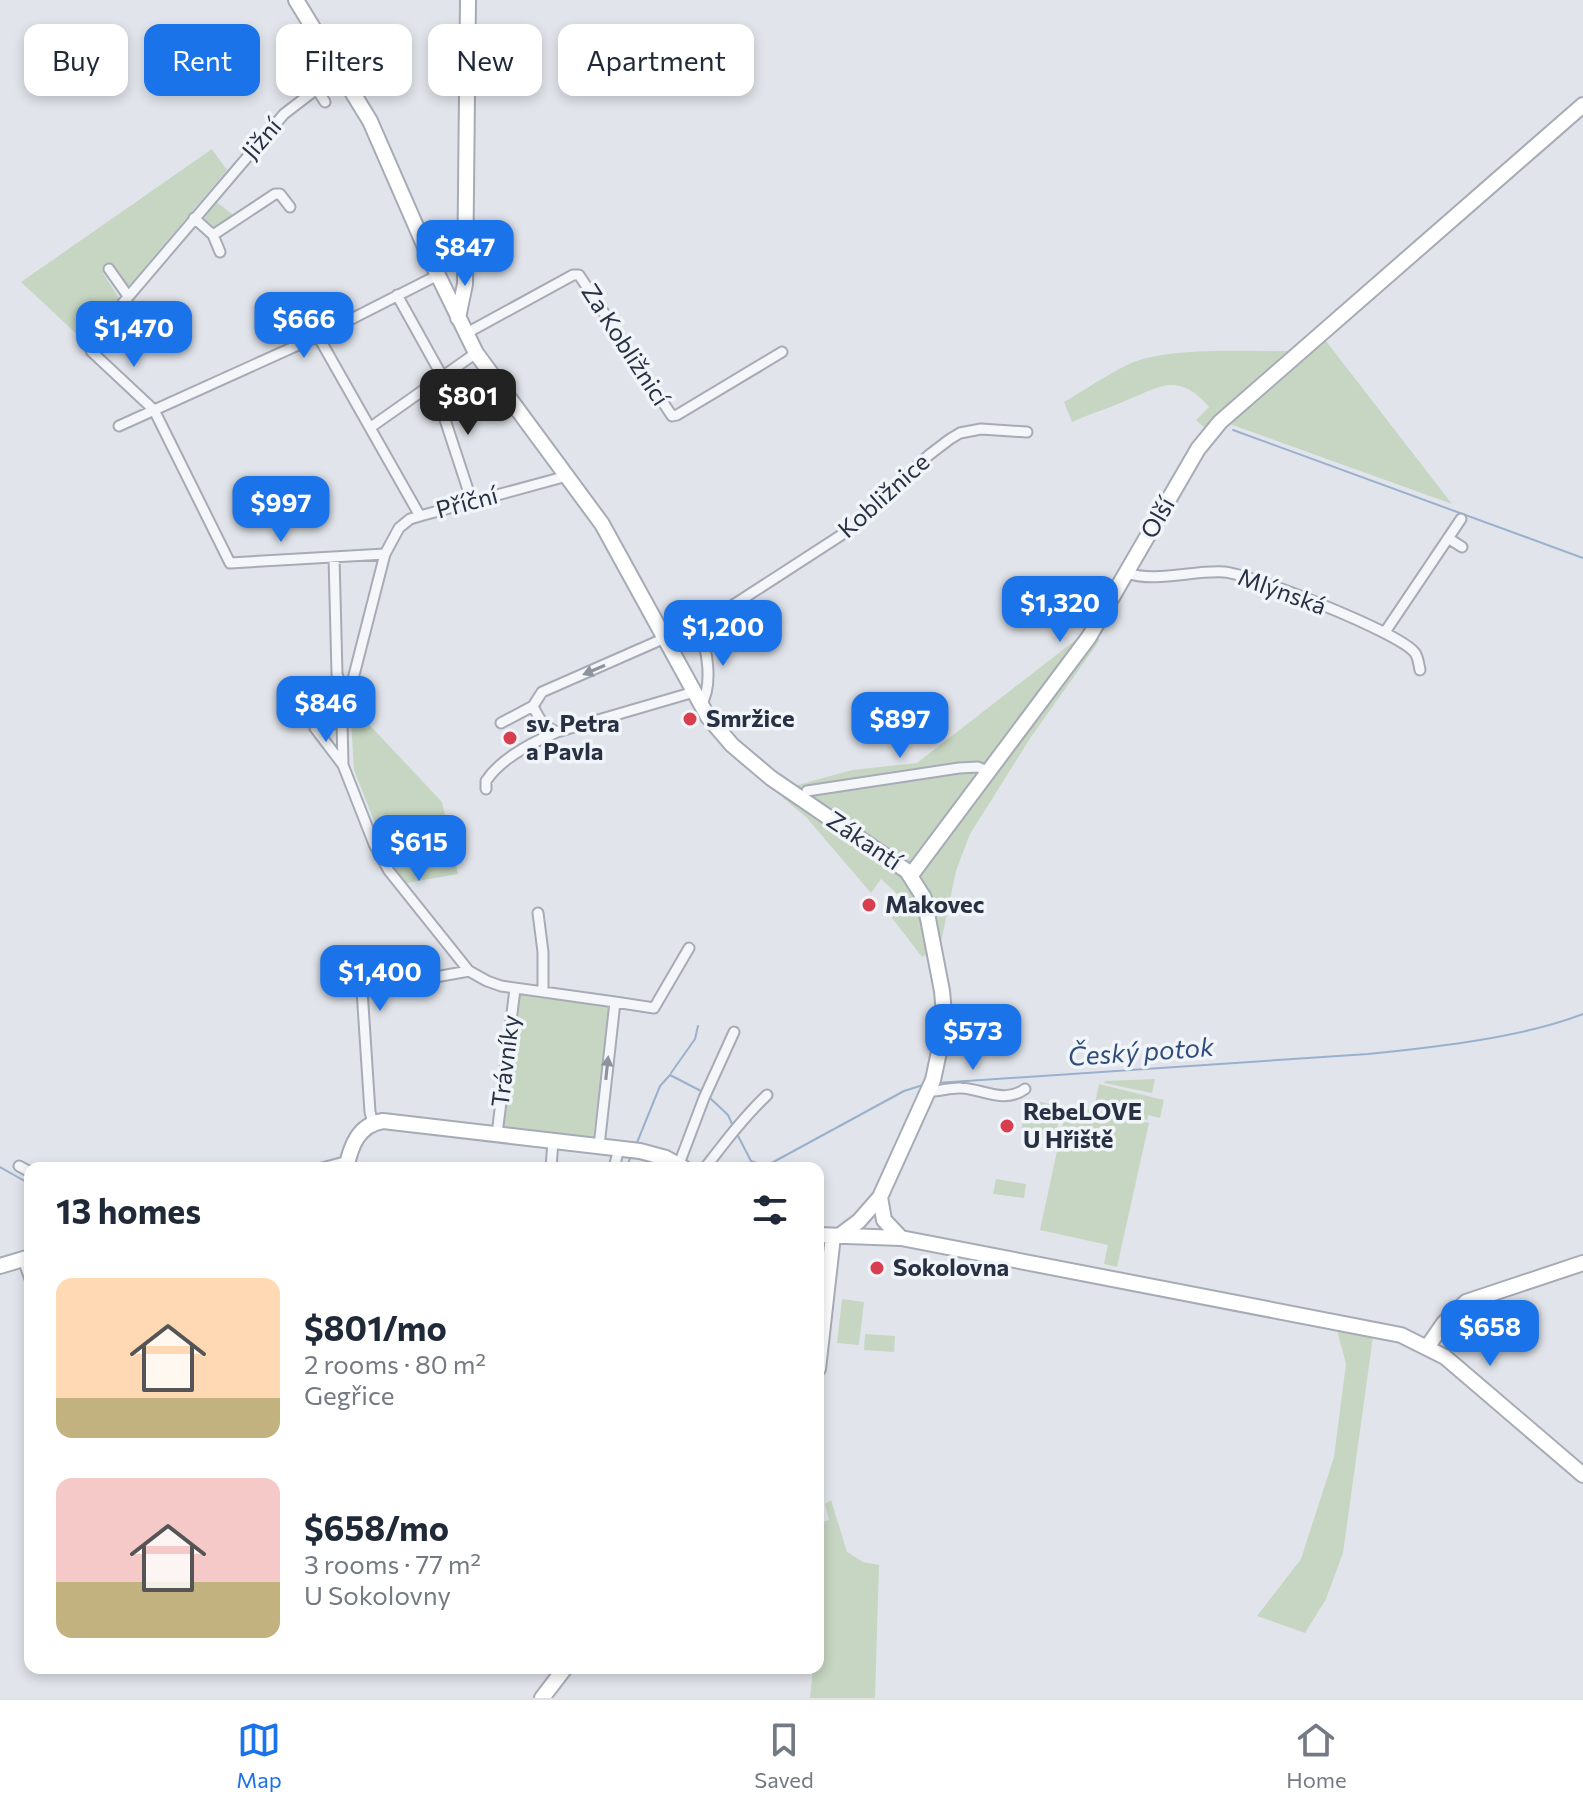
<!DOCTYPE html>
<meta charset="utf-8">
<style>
:root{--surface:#fff;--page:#f2f2f3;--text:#1f2937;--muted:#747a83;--line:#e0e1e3;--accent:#1a73e8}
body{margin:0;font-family:Commissioner,sans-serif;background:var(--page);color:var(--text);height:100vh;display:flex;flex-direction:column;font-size:30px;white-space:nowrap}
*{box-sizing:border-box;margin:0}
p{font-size:26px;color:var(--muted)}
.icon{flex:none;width:44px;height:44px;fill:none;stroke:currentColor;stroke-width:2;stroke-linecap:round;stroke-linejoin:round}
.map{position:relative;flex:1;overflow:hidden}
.panel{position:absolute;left:24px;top:1162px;width:800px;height:512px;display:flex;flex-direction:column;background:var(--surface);border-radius:16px;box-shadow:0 4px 12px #0003}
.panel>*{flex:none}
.hud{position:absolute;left:24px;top:24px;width:800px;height:72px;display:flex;gap:16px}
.price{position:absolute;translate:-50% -68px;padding:0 18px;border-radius:16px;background:var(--accent);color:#fff;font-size:26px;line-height:52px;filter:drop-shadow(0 2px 4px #0008)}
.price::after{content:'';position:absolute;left:50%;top:48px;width:24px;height:18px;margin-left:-12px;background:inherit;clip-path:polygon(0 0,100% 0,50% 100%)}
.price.selected{background:#222;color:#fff}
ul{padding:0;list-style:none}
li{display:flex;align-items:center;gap:24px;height:200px;padding:0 32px}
li span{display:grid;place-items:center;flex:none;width:224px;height:160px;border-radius:16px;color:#555}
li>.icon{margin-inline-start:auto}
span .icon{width:96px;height:96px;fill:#fffc;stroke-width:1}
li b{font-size:34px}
h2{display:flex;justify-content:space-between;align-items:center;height:96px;padding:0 32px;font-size:34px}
.pill{padding:0 28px;border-radius:16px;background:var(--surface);box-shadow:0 4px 12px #0003;font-size:28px;line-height:72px}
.pill.selected{background:var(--accent);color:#fff}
.dock{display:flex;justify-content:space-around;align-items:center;height:112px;border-top:2px solid var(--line);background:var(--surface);font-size:22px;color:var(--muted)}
.dock a{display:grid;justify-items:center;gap:4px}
.dock .selected{color:var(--accent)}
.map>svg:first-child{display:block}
.green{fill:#c6d6c2}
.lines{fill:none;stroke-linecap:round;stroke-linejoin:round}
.stream{stroke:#9ab0cd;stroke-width:2}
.street-casing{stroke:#a6abb6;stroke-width:13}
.secondary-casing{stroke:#a6abb6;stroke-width:18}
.street{stroke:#f5f6f9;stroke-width:9}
.secondary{stroke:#fff;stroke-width:14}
.oneway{fill:#8e949e}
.poi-dot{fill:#d83e4e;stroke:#f1f4f8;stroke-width:3}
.labels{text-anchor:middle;stroke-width:7;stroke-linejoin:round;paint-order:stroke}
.street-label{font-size:24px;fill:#283144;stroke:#f1f4f8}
.poi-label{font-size:24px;font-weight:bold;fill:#283144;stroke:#f1f4f8;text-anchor:start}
.water-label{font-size:26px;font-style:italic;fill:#2f4d7b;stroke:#f1f4f8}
</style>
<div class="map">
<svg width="1583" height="1698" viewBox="0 0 1583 1698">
<rect width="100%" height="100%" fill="#e1e5eb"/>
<!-- green -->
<path class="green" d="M212,149L227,170L129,286H126L113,266L103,273L119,298L82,339L21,282Z
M215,201L236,217L214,230L206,224L204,218Z
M1326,341L1452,504L1230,424Z
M1292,351L1207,430L1196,420L1209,407C1178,371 1160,387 1125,401C1107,409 1089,414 1072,422L1064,402C1084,390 1107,375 1127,365C1166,346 1248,352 1292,351Z
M1087,631L1100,640L1031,737L970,834L956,871L940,947L922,957L892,918L904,900L881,879L871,893L806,817L783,798L794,786L852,770L917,763Z
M362,717L442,802L458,874L406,883L398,875L385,849L354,770L351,720Z
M520,995L610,1006L593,1138L503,1127Z
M1155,1079L1152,1093L1104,1083L1105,1081Z
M1099,1084L1164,1100L1160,1118L1148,1115L1147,1120L1094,1108Z
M1032,1100L1062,1107L1054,1142L1021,1133L1023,1120L1029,1118Z
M1067,1105L1149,1123L1117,1267L1104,1264L1108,1245L1040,1230Z
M996,1179L1026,1184L1024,1198L993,1194Z
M842,1299L864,1302L859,1345L837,1343Z
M1337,1330L1373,1337L1343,1553L1326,1599L1305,1633L1257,1616L1301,1559L1334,1457L1346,1364Z
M865,1334L895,1336L894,1352L864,1350Z
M831,1500L847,1552L863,1562L879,1565L875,1698H810L813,1668H818V1520L820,1523L829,1520L825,1504Z"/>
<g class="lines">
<!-- stream -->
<path class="stream" d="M1233,430L1583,558
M671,1073L695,1039L698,1026
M937,1083L1368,1054C1434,1047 1521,1038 1583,1014
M710,1098L728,1115L733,1126
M736,1132L751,1161L766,1166L904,1091L923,1085
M636,1145L660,1086L670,1075L701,1091
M0,1167L30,1184
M626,1168L632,1154"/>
<!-- street casing -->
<g class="street-casing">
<path id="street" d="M340,71L284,114L88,344L92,352L154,410L230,563L385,554
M316,88L325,102
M194,218L213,235L220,252
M213,235L275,194H280L290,207
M109,269L128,296
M397,295L442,376
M465,334L573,275H579L672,416L677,415L782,352
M318,336L420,516
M433,383L472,502
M119,426L318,336L438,275
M371,427L476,353
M567,476L420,516L410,519L399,528L385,554L342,722L343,765L374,844L389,871L469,971L487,981L501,986L615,1002L599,1146
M1448,538L1462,547
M334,557L337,674L343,691L348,697
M1127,573C1156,583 1193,570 1224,572C1251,574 1401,633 1415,653C1418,657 1419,665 1420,670
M698,629C708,648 713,686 701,705
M1385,632L1461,519
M665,638L542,692L533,706C539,719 543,726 557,732L694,692
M670,646L846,532L929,455L950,439L960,433L981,429L1027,432
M342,722L315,728L343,765
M501,723L533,706
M486,789V781C501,758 533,742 557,732
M807,791L959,768L978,767L987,771
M538,913L543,952V992
M615,1002L654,1008L689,948
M928,1091C939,1092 950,1087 961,1088C983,1089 1004,1104 1025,1089
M373,1123L370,1112L362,990L469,971
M497,1134L515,989
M679,1164L704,1098L734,1032
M19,1166L30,1172
M322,1168L348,1161
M551,1168L553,1141
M614,1168L619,1148
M705,1168C725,1142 744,1117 767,1095
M23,1260L30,1279"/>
</g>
<!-- secondary casing -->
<g class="secondary-casing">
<path id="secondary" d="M296,0L370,121L432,263L476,353L602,524L708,717L732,745L771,778L907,871L924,898L942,991L944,1013L939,1052L933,1080L880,1197L884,1220L901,1238
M458,318L465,284L468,0
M911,875L1089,637L1198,449L1220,422L1583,105
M346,1168C351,1146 358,1125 383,1121L640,1151L666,1158L684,1168
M818,1235L901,1238L1401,1335L1445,1357L1583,1475
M839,1236L859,1221L880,1197
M0,1266L30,1257
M1428,1346L1444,1323L1466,1302L1583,1263
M818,1369L833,1236
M542,1698L565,1668"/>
</g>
<!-- street -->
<use href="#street" class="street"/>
<!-- secondary -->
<use href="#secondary" class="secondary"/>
</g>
<!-- one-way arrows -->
<defs><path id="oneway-solid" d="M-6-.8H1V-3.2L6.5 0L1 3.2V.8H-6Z" transform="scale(2)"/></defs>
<g class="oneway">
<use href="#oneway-solid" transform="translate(594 670) rotate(157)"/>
<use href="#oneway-solid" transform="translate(607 1068) rotate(-84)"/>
</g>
<!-- markers -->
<g class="poi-dot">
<circle cx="690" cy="719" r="8"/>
<circle cx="510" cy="738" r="8"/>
<circle cx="869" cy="905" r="8"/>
<circle cx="1007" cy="1126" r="8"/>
<circle cx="877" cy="1268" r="8"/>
</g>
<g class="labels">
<!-- street labels -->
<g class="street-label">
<text transform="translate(262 139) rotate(-49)" y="8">Jižní</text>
<text transform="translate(625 345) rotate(57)" y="8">Za Kobližnicí</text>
<text transform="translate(884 496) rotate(-42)" y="8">Kobližnice</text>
<text transform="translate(467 503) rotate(-15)" y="8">Příční</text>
<text transform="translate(1158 518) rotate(-60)" y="8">Olší</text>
<text transform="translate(1282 592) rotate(20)" y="8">Mlýnská</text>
<text transform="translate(864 841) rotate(34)" y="8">Zákantí</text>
<text transform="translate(506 1061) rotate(-83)" y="8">Trávníky</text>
</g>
<!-- poi labels -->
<g class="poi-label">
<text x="706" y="727">Smržice</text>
<text x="526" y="732">sv. Petra<tspan x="526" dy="28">a Pavla</tspan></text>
<text x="885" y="913">Makovec</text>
<text x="1023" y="1120">RebeLOVE<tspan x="1023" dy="28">U Hřiště</tspan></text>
<text x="893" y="1276">Sokolovna</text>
</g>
<!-- water labels -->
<g class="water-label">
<text transform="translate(1141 1052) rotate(-4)" y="9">Český potok</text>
</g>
</g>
</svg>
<b class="price" style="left:465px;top:288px">$847</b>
<b class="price" style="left:304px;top:360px">$666</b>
<b class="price" style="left:134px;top:369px">$1,470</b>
<b class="price selected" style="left:468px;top:437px">$801</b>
<b class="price" style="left:281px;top:544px">$997</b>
<b class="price" style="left:1060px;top:644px">$1,320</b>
<b class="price" style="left:723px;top:668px">$1,200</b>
<b class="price" style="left:326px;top:744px">$846</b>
<b class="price" style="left:900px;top:760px">$897</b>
<b class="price" style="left:419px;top:883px">$615</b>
<b class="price" style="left:380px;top:1013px">$1,400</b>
<b class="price" style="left:973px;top:1072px">$573</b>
<b class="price" style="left:1490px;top:1368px">$658</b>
<div class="hud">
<a class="pill">Buy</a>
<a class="pill selected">Rent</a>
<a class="pill">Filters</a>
<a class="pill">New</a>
<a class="pill">Apartment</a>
</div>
<section class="panel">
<h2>13 homes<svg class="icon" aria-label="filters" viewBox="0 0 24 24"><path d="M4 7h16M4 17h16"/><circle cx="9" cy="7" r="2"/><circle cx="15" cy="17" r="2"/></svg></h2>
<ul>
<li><span style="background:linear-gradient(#ffd9b3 75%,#c2b280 0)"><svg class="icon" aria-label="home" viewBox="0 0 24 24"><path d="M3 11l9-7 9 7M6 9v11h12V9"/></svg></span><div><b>$801/mo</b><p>2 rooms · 80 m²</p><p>Gegřice</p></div></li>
<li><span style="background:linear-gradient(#f6c9c9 65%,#c2b280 0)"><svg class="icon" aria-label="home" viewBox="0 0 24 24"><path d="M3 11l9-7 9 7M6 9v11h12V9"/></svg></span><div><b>$658/mo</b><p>3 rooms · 77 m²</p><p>U Sokolovny</p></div></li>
</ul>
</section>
</div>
<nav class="dock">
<a class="selected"><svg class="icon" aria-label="map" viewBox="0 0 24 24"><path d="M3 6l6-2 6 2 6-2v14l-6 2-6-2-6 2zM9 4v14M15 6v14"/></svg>Map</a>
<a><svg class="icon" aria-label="saved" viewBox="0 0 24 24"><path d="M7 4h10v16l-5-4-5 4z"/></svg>Saved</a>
<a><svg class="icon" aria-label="home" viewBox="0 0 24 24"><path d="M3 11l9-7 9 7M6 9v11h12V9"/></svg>Home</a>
</nav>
